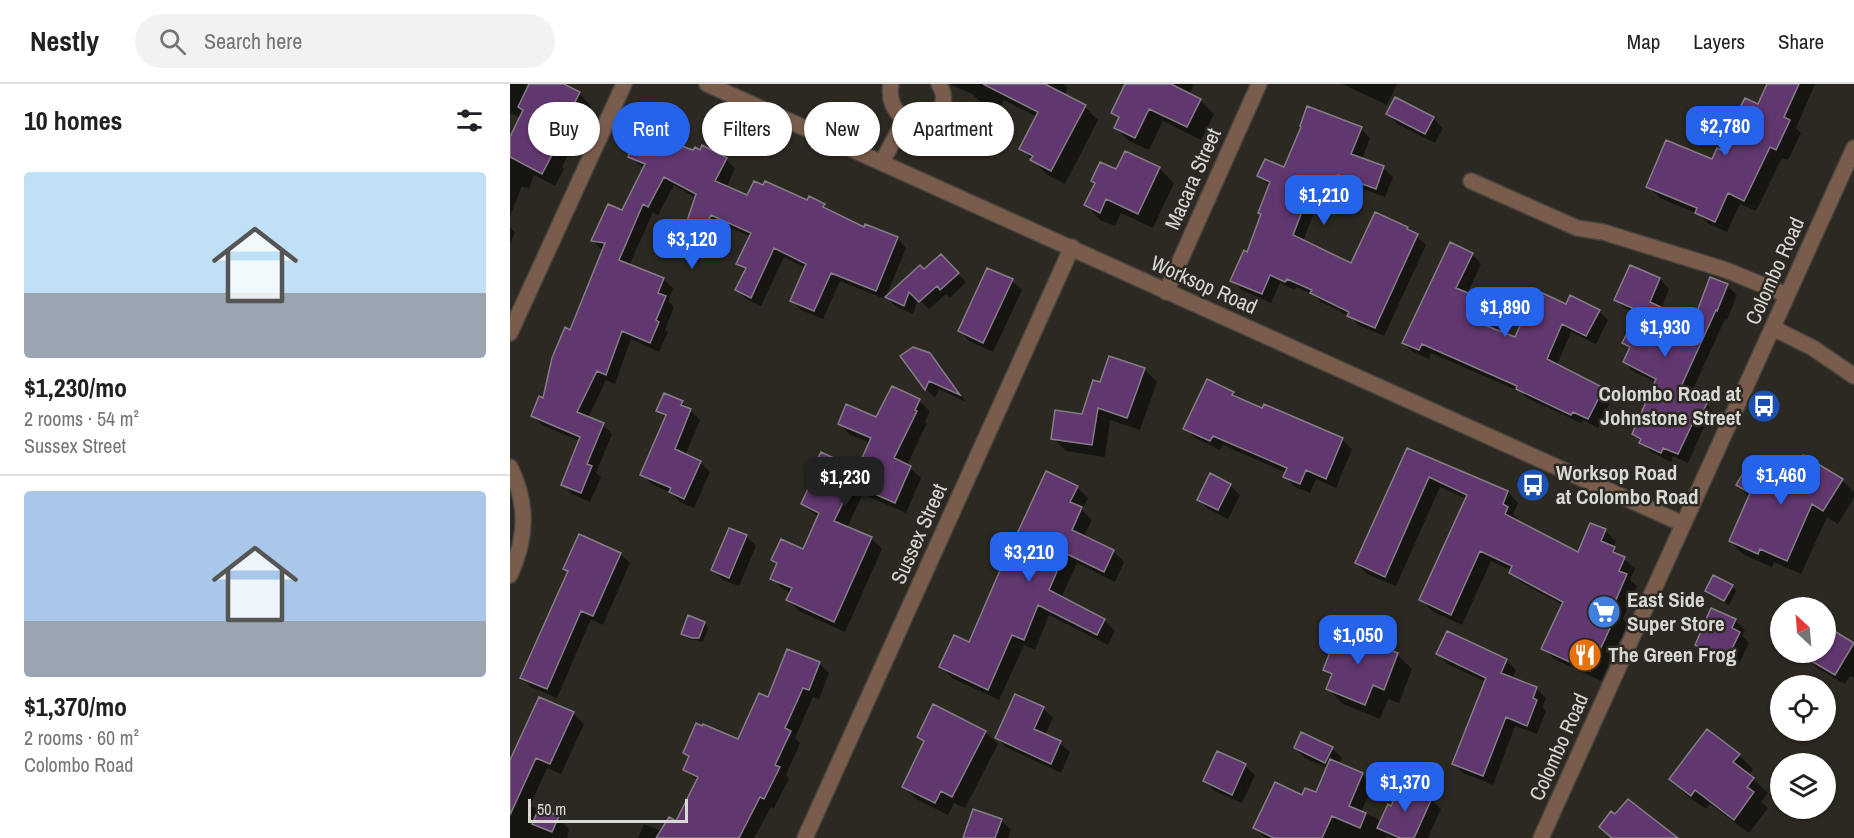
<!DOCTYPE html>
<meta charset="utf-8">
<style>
:root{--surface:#fff;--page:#f2f2f2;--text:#202124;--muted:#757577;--line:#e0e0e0;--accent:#2563eb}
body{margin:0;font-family:"Archivo Narrow",sans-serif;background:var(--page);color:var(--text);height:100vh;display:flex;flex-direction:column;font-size:22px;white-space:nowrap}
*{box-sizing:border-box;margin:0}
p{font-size:20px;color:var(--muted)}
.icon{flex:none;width:33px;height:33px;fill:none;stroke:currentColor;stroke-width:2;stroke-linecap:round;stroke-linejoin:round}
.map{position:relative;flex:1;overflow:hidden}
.drawer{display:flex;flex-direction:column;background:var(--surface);width:510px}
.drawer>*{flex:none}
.top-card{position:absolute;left:18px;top:18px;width:570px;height:54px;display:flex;gap:12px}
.needle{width:39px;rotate:334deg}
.buttons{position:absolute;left:1260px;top:513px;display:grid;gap:12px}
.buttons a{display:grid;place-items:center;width:66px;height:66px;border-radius:50%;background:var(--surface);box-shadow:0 2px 4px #0004;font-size:30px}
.scale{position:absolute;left:18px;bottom:15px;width:160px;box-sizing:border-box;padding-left:6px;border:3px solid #dad8d3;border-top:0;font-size:16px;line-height:21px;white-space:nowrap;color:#dad8d3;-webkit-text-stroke:4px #2c2922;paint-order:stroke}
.price{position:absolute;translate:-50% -51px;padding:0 14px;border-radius:12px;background:var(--accent);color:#fff;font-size:20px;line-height:39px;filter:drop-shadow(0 2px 3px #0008)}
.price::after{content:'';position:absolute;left:50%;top:36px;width:18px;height:14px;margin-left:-9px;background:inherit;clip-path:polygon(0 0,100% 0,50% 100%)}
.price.selected{background:#222;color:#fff}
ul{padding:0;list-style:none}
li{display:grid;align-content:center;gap:12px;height:318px;padding:0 24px}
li+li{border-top:2px solid var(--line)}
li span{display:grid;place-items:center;height:186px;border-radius:6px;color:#555}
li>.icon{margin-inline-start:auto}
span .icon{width:108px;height:108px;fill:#fffc;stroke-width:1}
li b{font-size:26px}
h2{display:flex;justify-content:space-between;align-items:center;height:72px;padding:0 24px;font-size:26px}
.pill{padding:0 21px;border-radius:27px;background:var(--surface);box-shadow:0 2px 4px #0004;font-size:21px;line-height:54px}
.pill.selected{background:var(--accent);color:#fff}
header{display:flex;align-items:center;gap:36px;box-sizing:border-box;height:84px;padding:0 30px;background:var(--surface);border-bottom:2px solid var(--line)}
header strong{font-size:28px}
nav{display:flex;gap:33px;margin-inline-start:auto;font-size:21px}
.search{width:420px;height:54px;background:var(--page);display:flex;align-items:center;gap:15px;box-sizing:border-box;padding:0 21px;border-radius:33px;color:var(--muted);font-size:22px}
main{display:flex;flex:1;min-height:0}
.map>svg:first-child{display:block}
.shadow{fill:#0007}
.building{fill:#60376f;stroke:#847e86;stroke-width:1.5}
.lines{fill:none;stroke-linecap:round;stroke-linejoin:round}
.minor-casing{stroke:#48453e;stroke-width:18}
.minor{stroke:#7a5c4c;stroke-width:15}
.labels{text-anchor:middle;stroke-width:5;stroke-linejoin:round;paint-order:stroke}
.street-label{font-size:21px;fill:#dad8d3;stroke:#2c2922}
.poi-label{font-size:21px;font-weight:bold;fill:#dad8d3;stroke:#2c2922;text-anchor:start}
</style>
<header>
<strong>Nestly</strong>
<div class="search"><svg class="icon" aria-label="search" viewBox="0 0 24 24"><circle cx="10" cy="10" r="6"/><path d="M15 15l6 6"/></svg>Search here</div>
<nav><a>Map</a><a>Layers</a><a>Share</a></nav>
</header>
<main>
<section class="drawer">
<h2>10 homes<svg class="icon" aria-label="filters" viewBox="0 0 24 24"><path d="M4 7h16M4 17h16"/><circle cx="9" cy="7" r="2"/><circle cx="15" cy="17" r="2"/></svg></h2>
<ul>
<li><span style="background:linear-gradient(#bfe0f5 65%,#9aa5b1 0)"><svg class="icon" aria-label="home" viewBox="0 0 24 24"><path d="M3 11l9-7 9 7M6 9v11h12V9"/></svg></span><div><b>$1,230/mo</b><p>2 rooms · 54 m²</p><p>Sussex Street</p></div></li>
<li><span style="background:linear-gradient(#a9c7e8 70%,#9aa5b1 0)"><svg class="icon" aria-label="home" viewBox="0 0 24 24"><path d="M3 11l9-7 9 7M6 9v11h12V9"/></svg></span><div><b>$1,370/mo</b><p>2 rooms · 60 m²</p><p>Colombo Road</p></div></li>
</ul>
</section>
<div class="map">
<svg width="1344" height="754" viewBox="0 0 1344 754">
<rect width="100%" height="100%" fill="#2c2922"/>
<!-- shadow -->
<path class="shadow" d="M0,0H14L19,2L20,0H50L69,9L81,22L52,83L54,85L45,102L24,91L19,105L12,102L0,132V56L11,34L0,29Z
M439,0H553L558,4L554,12L575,23L588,36L555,100L536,90L511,64L527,33L494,16L488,28L473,20L462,10Z
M621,0H684L679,11L690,16L704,30L691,56L653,37L639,66L619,57L606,44L610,36L602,29Z
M832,0H887L877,21Z
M1259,0H1305L1286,44L1291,49L1278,76L1272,74L1246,127L1230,120L1217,148L1199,140L1188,130L1150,114L1138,102L1218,71L1233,39L1227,33L1249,22Z
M878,30L923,34L933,44L925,59L887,40Z
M155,45L164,55L162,60L184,68L216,75L225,84L216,104L238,113L314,121L322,129L355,145L387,154L396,164L375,215L330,197L313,235L291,226L282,216L296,184L274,173L251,222L236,215L227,206L236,187L228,179L241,153L211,139L202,161L185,155L176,145L186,114L164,101L148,131L143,128L119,182L153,195L163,204L158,217L164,223L155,246L158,248L149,268L121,255L105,300L96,296L78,334L93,341L102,350L86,389L91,393L80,418L62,410L52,400L70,357L32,341L22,332L34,316L92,166L83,157L113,128L135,84L129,81L119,72Z
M851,45L860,54L852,76L873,84L883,93L875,113L837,99L832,110L814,103L793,157L842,181L897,144L916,161L874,252L848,241L840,232L811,218L804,211L786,203L785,206L770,199L761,219L732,206L722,196L738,170L752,131L760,102L749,92L775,85Z
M649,84L664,99L643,144L611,129L605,142L590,136L576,121L607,87Z
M0,143L5,148L0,160Z
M962,170L971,180L957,210L968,215L977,224L970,241L1005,255L1057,222L1089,227L1098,236L1086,260L1061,248L1047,281L1093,305L1102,314L1088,344L1073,336L1071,339L1017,314L1011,308L921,269L919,275L903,268L893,259Z
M431,172L456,198L440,214L436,210L419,225L408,215L403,230L385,222L377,213L414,188Z
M1120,183L1150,195L1159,205L1151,225L1184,240L1217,201L1227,211L1217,236L1215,235L1179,314L1196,320L1205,330L1200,343L1195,341L1178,379L1163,372L1161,378L1141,368L1124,350L1146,298L1124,288L1115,278L1121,265L1114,258L1129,231L1116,225L1106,216Z
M502,197L512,206L483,268L459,257L450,247Z
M419,270L429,280L456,318L429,305L425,314L416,305L393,272Z
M634,285L647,298L630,346L600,336L595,373L556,367L543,354L573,331L591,300Z
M382,304L409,317L420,327L415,338L417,339L397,381L411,394L396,429L353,410L337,444L361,454L372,465L335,548L289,527L278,516L281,509L273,505L262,494L268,481L263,476L294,467L308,433L292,420L348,387L360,359L340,351L330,340L367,335Z
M723,309L730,316L832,355L842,365L826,404L806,395L800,409L785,403L775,393L777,389L713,361L710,366L685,354L675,344Z
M172,318L190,336L175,372L190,378L200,388L184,424L170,418L161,409L142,400L132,391L156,335L148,327Z
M897,366L998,408L1008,419L1003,430L1008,435L1007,437L1068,470L1095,447L1106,457L1103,464L1125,485L1120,496L1127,502L1113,535L1118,539L1091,597L1044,575L1033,564L1053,521L1012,499L1001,488L1002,487L981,477L952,541L922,527L911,516L957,415L930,403L886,502L857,490L846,479Z
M1274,396H1332L1344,408V413L1328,440L1317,433L1291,490L1264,478L1262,483L1234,471L1220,457L1240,413L1228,401Z
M720,401L730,411L718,435L698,425L689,416Z
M567,403L578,414L572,426L582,436L574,453L603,467L614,478L605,498L567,479L551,514L594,536L605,547L598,561L539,531L525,566L514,561L489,616L442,594L431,583L460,560Z
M236,452L246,462L229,502L213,496L203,486Z
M110,470L120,479L93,541L81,535L47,614L21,603L12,593L59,489L55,485Z
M1222,502L1226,507L1219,521L1201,512L1196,507Z
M1225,536L1235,546L1232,552L1239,559L1227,584L1196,570L1186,561Z
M194,539L198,544L193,558L177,554L173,549Z
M1319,546L1344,561V594L1340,592L1335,600L1307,584L1297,574L1316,568V547L1317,549Z
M938,549L996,576L1006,586L1002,595L1026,604L1036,614L1033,623L1036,627L1027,650L1005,642L983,701L953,689L943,679L976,598L937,580L928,570Z
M847,554L868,556L879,567L888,571L902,585L889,619L878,615L870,635L833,620L818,605L822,594L814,586Z
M309,579L319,589L309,615L303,613L285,654L290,659L276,691L279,695L264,724L261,723L244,754H128L134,740L152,747L167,739L188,697L175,686L180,675L175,669L228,657L259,615Z
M533,624L543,634L535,651L550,659L560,668L551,689L496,663L486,653Z
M63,629L74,640L51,690L37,684L20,722L48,734L59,745L57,754H0V680Z
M475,648L488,660L455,724L444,719L438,731L406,715L394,703L415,659L408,653Z
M785,664H822L832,674L829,681L852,690L863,701L851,728L866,734L871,739L881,724L891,702L921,715L931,725L918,754H881L876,751V754H755L745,744L803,718L818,684L795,674Z
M708,669L735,682L745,691L732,719L705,707L695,697Z
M1229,671L1243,685L1239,691L1258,709L1251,718L1258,724L1239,749L1200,720L1196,725L1175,710L1161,695Z
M491,736L501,746L498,754H458Z"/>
<!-- building -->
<path class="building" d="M19,0H54L70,8L39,70L42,71L32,90L0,73V53L13,26L8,23Z
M473,0H535L576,21L541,87L520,76L523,72L509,65L528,28Z
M615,0H661L691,15L677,43L639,25L625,54L604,44L609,33L601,29Z
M1257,0H1289L1274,33L1280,36L1266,66L1260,63L1234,117L1218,109L1205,138L1185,129L1187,124L1136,103L1156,56L1202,75L1207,64L1217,69L1233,37L1225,33L1235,14L1248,20Z
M885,13L924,33L915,50L876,30Z
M797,22L852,43L841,70L874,82L866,105L828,91L823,102L805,94L783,151L841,179L865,128L898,143L897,145L908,150L865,244L837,232L839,228L800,209L802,206L777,195L775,198L760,191L752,210L720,197L734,166L737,168L751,130L748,129L760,98L747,92L755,75L774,83L791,43L790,42Z
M132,35L156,44L152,55L183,66L185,63L190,66L192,61L217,74L205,97L237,111L244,97L253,101L255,97L297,116L299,112L315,120L313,123L354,143L355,140L388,153L366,207L321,189L304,227L280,217L296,180L264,164L241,214L225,206L236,184L226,180L241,149L201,131L192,153L174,146L186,110L154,93L138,123L133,120L109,176L154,194L148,209L156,212L146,236L149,238L140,259L112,247L96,291L87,287L67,328L94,339L77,380L82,382L71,409L51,401L70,353L21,332L29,312L33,314L42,274L55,243L60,246L95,159L81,157L98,120L112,126L135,80L118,73Z
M615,67L650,83L628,130L596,115L590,129L574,121L585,99L581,97L590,78L606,85Z
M940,158L963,169L946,204L968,213L959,235L1005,253L1026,206L1056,220L1060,211L1090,226L1076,252L1052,240L1037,275L1094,304L1078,335L1063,328L1061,331L1006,305L1007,302L912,260L909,266L892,259Z
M431,170L449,189L430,206L427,202L409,218L399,208L394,222L375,213L410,181L414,185Z
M1120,181L1150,194L1140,218L1183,238L1200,193L1218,200L1207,227L1206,226L1169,307L1197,319L1190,334L1186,332L1168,370L1153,364L1151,369L1129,359L1131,355L1122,350L1146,295L1113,278L1120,263L1112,259L1129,227L1104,216Z
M477,184L503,195L473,259L448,247Z
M403,263L420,269L450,311L419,297L415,306L390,272Z
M599,272L635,284L617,334L588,324L582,361L541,355L545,326L572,330L583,296L590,298Z
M697,295L724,308L722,311L752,324L754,320L833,354L816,395L796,386L790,400L773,393L777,384L703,352L700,357L673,345Z
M382,302L410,315L405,326L407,327L384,374L401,382L385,419L342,400L324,437L362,453L324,538L276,516L282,504L260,495L267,479L261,476L271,455L293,465L309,429L291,420L303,394L299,392L311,368L347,385L361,354L328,340L336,320L366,333Z
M154,309L173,317L171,321L181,325L165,365L191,377L174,415L159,408L161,404L130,391L156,331L146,327Z
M897,364L998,407L993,420L998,423L995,430L1068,468L1080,439L1096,445L1091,457L1105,463L1103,468L1115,473L1109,487L1117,490L1102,525L1108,527L1080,587L1031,565L1053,518L999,489L1002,482L970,467L941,531L909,516L957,411L919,393L875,493L845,479Z
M1293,371L1333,395L1313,427L1302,420L1277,477L1250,465L1248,470L1219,457L1240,409L1226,401L1235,386L1240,388L1246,378L1274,394L1275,392L1279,394Z
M536,387L568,402L560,418L572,423L562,446L604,466L594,488L555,469L539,506L595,535L587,551L528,521L514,556L502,551L478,606L429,583L444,551L459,558L488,491Z
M700,389L721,400L708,426L687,416Z
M219,444L237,451L219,494L201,486Z
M69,450L111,469L83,532L71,527L37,605L10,594L58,487L53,485Z
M1203,491L1223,501L1214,517L1195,507Z
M1201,524L1226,535L1222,544L1230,548L1217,575L1185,561Z
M178,531L195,538L189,554H182L171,550Z
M1316,542L1344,559L1325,591L1286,568H1316Z
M829,545L846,552L848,547L868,555L866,561L888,569L874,606L863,601L855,621L816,605L822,590L813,586Z
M937,547L997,575L991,589L1027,603L1023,614L1027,616L1017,642L996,633L973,692L942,680L976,594L926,570Z
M277,565L310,578L299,606L293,604L275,644L281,647L265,681L270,683L254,715L250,713L229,754H146L159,733L166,737L188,693L173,686L179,672L173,669L186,639L192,642L193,640L228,655L249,609L258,613Z
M505,610L534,623L524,645L551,657L541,680L485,654Z
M29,613L64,628L40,680L26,674L0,731V676Z
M423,620L476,647L442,713L431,707L425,719L392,703L414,657L407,653Z
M1197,645L1230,670L1223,678L1244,694L1237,703L1244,708L1224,736L1185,706L1181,712L1159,695Z
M791,648L823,663L815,679L784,664Z
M707,667L736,680L722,711L693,697Z
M820,675L853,689L839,722L856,729L850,744L822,732L812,754H764L743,744L765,698L792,711L795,704L806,708Z
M891,700L922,714L904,754H890L867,744L878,720L881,722Z
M1118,715L1168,754H1102L1089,743L1101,727L1105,730Z
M29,724L49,732L42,748L22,740Z
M463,725L492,735L485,754H453Z"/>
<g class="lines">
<!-- minor casing -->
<g class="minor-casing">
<path id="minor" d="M197,0L1173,440
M381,0C378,16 384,25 394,37
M394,37C415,36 445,28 429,0
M372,78L394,37
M961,97L1067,144L1093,148L1216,186L1277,211
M656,208L749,0
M1263,244L1303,264L1344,292
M0,249L114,0
M0,383C18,420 17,453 0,491
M295,754L562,163
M1031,754L1344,64"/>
</g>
<!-- minor -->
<use href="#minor" class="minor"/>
</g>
<!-- icons -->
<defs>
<g id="bus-disc" transform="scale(1.725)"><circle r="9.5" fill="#1a4fb4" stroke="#2c2922"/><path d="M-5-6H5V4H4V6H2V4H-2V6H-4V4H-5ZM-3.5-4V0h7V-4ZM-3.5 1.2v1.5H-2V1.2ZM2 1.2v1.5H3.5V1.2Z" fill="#fff"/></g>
<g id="supermarket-disc" transform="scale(1.725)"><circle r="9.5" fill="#3f7fe0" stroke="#2c2922"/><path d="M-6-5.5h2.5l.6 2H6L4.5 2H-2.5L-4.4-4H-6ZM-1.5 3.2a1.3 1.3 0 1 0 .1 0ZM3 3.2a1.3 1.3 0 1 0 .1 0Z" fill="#fff"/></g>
<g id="restaurant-disc" transform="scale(1.725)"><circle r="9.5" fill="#e8710a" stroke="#2c2922"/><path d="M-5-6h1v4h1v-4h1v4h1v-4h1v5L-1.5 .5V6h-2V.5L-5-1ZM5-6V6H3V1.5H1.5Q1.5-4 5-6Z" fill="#fff"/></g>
</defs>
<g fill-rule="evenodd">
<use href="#bus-disc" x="1254" y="322"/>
<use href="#bus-disc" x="1023" y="401"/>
<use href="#supermarket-disc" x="1094" y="528"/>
<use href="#restaurant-disc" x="1075" y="571"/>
</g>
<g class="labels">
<!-- street labels -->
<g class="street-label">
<text transform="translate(683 95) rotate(-66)" y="7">Macara Street</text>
<text transform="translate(1265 187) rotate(-66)" y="7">Colombo Road</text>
<text transform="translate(694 201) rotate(24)" y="7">Worksop Road</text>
<text transform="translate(409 450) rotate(-66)" y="7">Sussex Street</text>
<text transform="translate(1049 663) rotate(-66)" y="7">Colombo Road</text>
</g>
<!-- poi labels -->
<g class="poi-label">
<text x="1231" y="317" text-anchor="end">Colombo Road at<tspan x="1231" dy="24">Johnstone Street</tspan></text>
<text x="1046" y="396">Worksop Road<tspan x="1046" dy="24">at Colombo Road</tspan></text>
<text x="1117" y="523">East Side<tspan x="1117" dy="24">Super Store</tspan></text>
<text x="1098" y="578">The Green Frog</text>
</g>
</g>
</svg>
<div class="buttons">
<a><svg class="needle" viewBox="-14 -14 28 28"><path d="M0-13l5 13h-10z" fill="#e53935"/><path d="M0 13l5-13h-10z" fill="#757577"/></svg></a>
<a><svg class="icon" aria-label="locate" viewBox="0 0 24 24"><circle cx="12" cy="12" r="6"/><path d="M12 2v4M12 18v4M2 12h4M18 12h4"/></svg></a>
<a><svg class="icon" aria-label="layers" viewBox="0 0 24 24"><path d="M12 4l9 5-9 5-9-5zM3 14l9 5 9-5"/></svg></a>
</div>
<div class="scale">50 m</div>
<b class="price" style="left:1215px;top:73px">$2,780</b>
<b class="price" style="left:814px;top:142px">$1,210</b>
<b class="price" style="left:182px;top:186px">$3,120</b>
<b class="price" style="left:995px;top:254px">$1,890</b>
<b class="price" style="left:1155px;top:274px">$1,930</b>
<b class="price" style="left:1271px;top:422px">$1,460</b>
<b class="price selected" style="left:335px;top:424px">$1,230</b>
<b class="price" style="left:519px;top:499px">$3,210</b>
<b class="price" style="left:848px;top:582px">$1,050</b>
<b class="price" style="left:895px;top:729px">$1,370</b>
<div class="top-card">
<a class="pill">Buy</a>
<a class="pill selected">Rent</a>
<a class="pill">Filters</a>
<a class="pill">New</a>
<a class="pill">Apartment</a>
</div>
</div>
</main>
